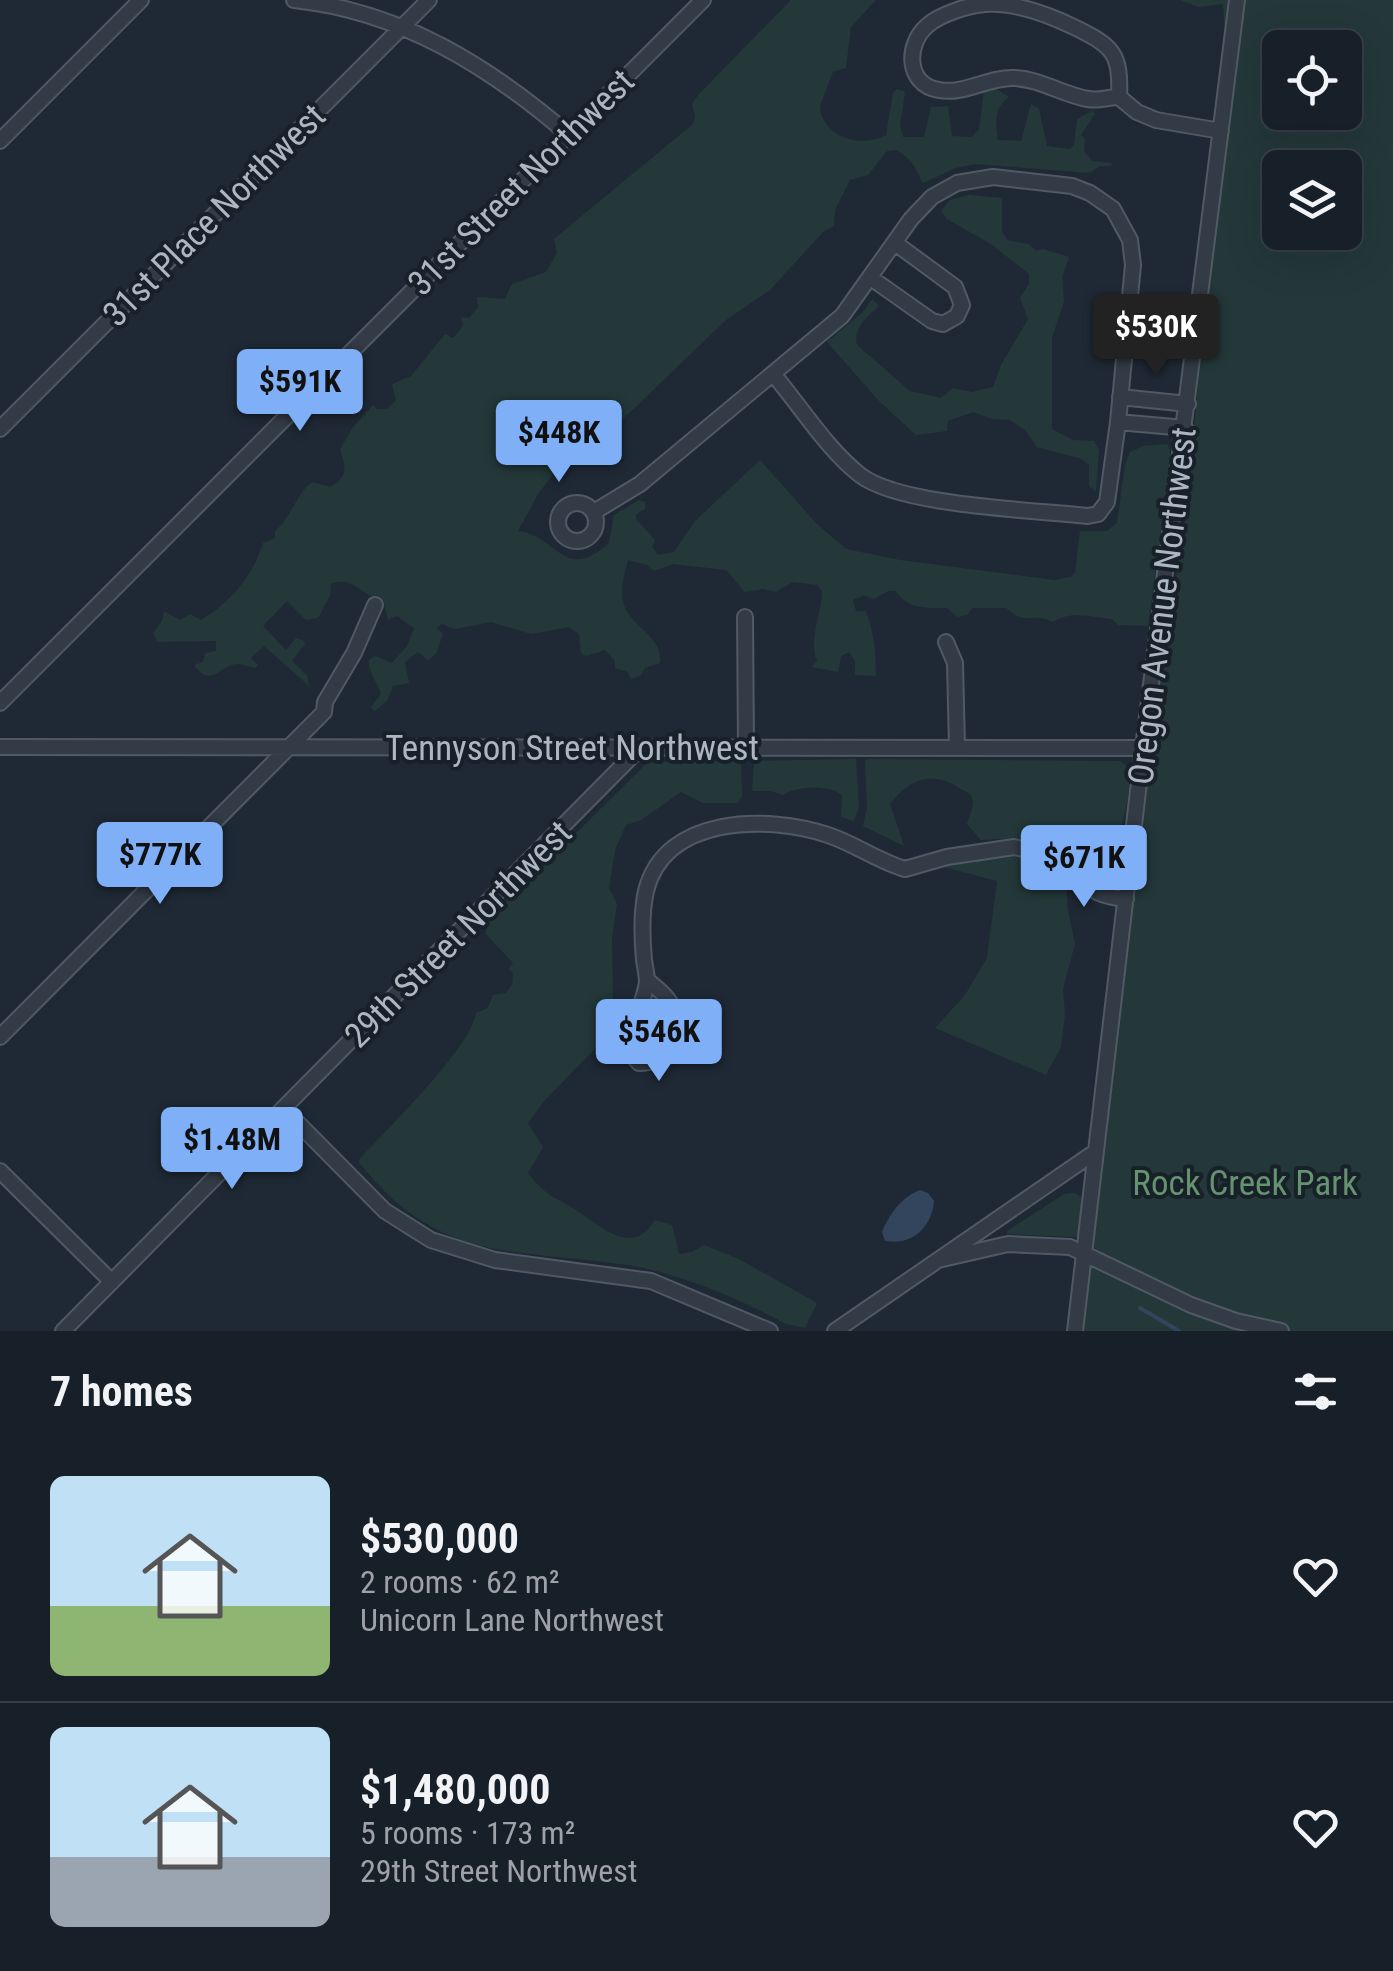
<!DOCTYPE html>
<meta charset="utf-8">
<style>
:root{--surface:#171f28;--page:#242c34;--text:#f1f3f6;--muted:#9ea2a8;--line:#363d45;--accent:#7faff6}
body{margin:0;font-family:"Roboto Condensed",sans-serif;background:var(--page);color:var(--text);height:100vh;display:flex;flex-direction:column;font-size:38px;white-space:nowrap}
*{box-sizing:border-box;margin:0}
p{font-size:32px;color:var(--muted)}
.icon{flex:none;width:55px;height:55px;fill:none;stroke:currentColor;stroke-width:2;stroke-linecap:round;stroke-linejoin:round}
.map{position:relative;height:1331px;overflow:hidden}
.details{display:flex;flex-direction:column;background:var(--surface);flex:1}
.details>*{flex:none}
.controls{position:absolute;left:1262px;top:30px;display:grid;gap:20px}
.controls a{display:grid;place-items:center;width:100px;height:100px;border-radius:15px;background:var(--surface);box-shadow:0 10px 40px #0002,0 0 0 2px var(--line);font-size:50px}
.price{position:absolute;translate:-50% -85px;padding:0 22px;border-radius:10px;background:var(--accent);color:#111;font-size:32px;line-height:65px;filter:drop-shadow(0 2px 5px #0008)}
.price::after{content:'';position:absolute;left:50%;top:60px;width:30px;height:22px;margin-left:-15px;background:inherit;clip-path:polygon(0 0,100% 0,50% 100%)}
.price.selected{background:#222;color:#fff}
ul{padding:0;list-style:none}
li{display:flex;align-items:center;gap:30px;height:250px;padding:0 50px}
li+li{border-top:2px solid var(--line)}
li span{display:grid;place-items:center;flex:none;width:280px;height:200px;border-radius:15px;color:#555}
li>.icon{margin-inline-start:auto}
span .icon{width:120px;height:120px;fill:#fffc;stroke-width:1}
li b{font-size:42px}
h2{display:flex;justify-content:space-between;align-items:center;height:120px;padding:0 50px;font-size:42px}
.map>svg:first-child{display:block}
.green{fill:#243839;fill-rule:evenodd}
.water{fill:#33455d}
.lines{fill:none;stroke-linecap:round;stroke-linejoin:round}
.stream{stroke:#33455d;stroke-width:4}
.minor-casing{stroke:#505964;stroke-width:18}
.minor{stroke:#333b46;stroke-width:14}
.labels{text-anchor:middle;stroke-width:8;stroke-linejoin:round;paint-order:stroke}
.street-label{font-size:35px;fill:#adb6c3;stroke:#18202a}
.park-label{font-size:35px;fill:#65936f;stroke:#18202a}
</style>
<div class="map">
<svg width="1393" height="1331" viewBox="0 0 1393 1331">
<rect width="100%" height="100%" fill="#1f2935"/>
<!-- green -->
<path class="green" d="M791,0H876L851,27L846,68L833,72L820,106C821,137 862,149 886,135L893,93L897,89L905,92L900,126L903,137H924L931,107L948,106L952,136L972,137L979,129L984,90L995,88L1009,97C994,107 995,123 998,140L1021,141L1031,104L1039,109L1047,146L1070,149L1074,145L1077,119L1092,111L1095,114L1081,135L1085,139L1084,151L1092,161L1112,163L1111,166H1100L1090,173L975,164L956,168L923,183C917,170 912,158 896,150L887,151L868,175L850,180L835,210L834,226L824,231L770,290L726,320L597,444L557,469L538,494L518,531C557,535 564,584 609,543L614,515L639,500L645,502V509L636,514V519L655,540L652,547L658,555L674,552L695,521L760,460L816,523L846,549L900,560L1054,580L1071,577L1075,573L1080,531H1107L1117,523L1125,465L1130,452L1143,446L1168,444L1171,457L1148,626L1118,625L1112,619C1092,617 1070,610 1053,622C1041,616 1038,618 1025,618C1017,618 1012,612 1006,608H973L967,615L957,617L947,608C926,608 910,610 895,591H888L874,599L864,595L853,600L856,611H866C874,633 876,653 876,676L855,675V661L849,652L841,656L838,672L811,667L817,661C808,638 822,615 822,591L817,585L793,582L775,592L763,589L745,592L726,570L673,564L654,571L647,565L628,560C625,572 620,589 623,601C628,627 663,634 660,663L645,668L641,675L631,679L628,672L615,668V661L605,650L586,656L581,653L579,634L569,627L531,634L491,622L455,629L442,624L436,628L443,634L436,654L428,660L418,652L405,662L409,683L393,686L387,701L374,712L371,707L381,694C378,683 367,671 369,660L375,656L392,663L407,646L414,628L397,616L388,620L383,600C360,596 353,574 331,584L330,596L318,618L306,620L287,601L263,626L286,650L296,638L304,641L305,644L292,661L307,675L309,686L264,646L251,658L258,665L255,668C249,667 244,664 238,664C220,664 212,690 194,665L203,662L205,653L216,651V641L157,642L153,633L162,621L164,611L180,620L190,614L201,620C231,602 253,576 263,543L275,538V531C292,517 295,495 312,482L330,487C350,476 345,465 340,449L353,427L373,405L377,409H386L396,401L392,384L411,376L445,334L453,338L463,326L461,317L469,318L478,307L477,297L505,299L512,284L546,272L557,253L554,239L693,124L695,117L692,104L699,94Z
M1180,0H1393V1331H1082L1155,713L1187,507L1198,383L1230,105L1223,4L1198,7ZM1280,48H1345V112H1280ZM1280,168H1345V232H1280Z
M969,195L1002,198V231L1007,240L1029,244L1036,251L1043,249L1069,257L1062,277L1064,301L1052,338V429L1073,440L1094,441L1099,451L1096,492L1089,486V465L1082,459L1037,447L1025,430L1010,420L992,419L973,412L948,421L947,431L916,435L880,402L827,342L863,312L872,299L879,306C867,317 853,327 857,345L910,391L941,398L953,388L972,392L993,387L1001,365L1028,319L1020,298L1029,284V274L991,244L947,219L941,211L950,200Z
M856,759L859,807L854,821L841,817L842,795C829,784 796,786 783,795L771,791H752L754,761Z
M868,759L1120,761L1130,769C1130,800 1123,832 1106,858C1085,859 1072,850 1053,844C1030,836 1005,839 981,840L967,824C969,817 974,807 973,800C971,793 967,792 961,789C933,770 910,778 890,804L904,846L863,826L867,808L865,761Z
M741,761L742,797L738,803H703L681,792L641,820L626,825L615,850L609,888L617,904L612,938L613,1006L604,1033L593,1051L545,1100L528,1123L543,1147L528,1173C549,1200 554,1195 579,1212C603,1228 633,1257 655,1220L672,1225L679,1254L692,1252L704,1245L739,1259L817,1303L805,1328L786,1324C742,1300 677,1272 627,1265C512,1248 438,1264 358,1161C385,1131 472,1047 476,1013L488,1008L493,995L506,993L512,985L513,973L509,969L513,963L486,934L487,921L648,762Z
M1008,855L1040,860L1067,871V905L1075,944L1063,989L1065,1014L1061,1047L1046,1075L935,1028L965,995L987,958L997,881L944,867Z
M1075,1193L1081,1197C1082,1209 1084,1227 1077,1237L1007,1234V1231L1064,1194Z"/>
<!-- water -->
<path class="water" d="M920,1190L928,1193L934,1201C932,1227 912,1246 885,1241L882,1232C889,1215 901,1197 920,1190Z"/>
<g class="lines">
<!-- stream -->
<path class="stream" d="M1140,1308L1179,1331"/>
<!-- minor casing -->
<g class="minor-casing">
<path id="minor" d="M294,0C400,11 489,66 569,135
M1119,97C1121,53 1113,46 1074,27C1049,15 1014,2 985,4C969,5 941,14 928,25C905,44 906,85 939,90C964,95 988,77 1014,78C1041,79 1063,95 1088,99C1099,101 1108,97 1119,97L1137,112L1156,120L1221,131
M0,141L141,0
M871,278L932,321L943,324L957,316L962,305L955,287L895,243
M1120,397L1188,404
M1118,422L1185,428
M0,429L429,0
M558 522a19 19 0 1 1 38 0a19 19 0 1 1-38 0Z
M594,512L640,484L842,316L911,219L932,197L957,183L993,177L1072,186L1090,193L1113,209L1130,240L1133,265L1118,422L1107,502L1098,514L1088,516C1034,510 900,506 860,475C827,449 801,407 774,375
M745,617L746,748
M946,642L955,663L957,748
M0,703L703,0
M0,747L1143,748
M1082,872C1086,893 1107,897 1126,899
M647,980C658,989 670,998 674,1011C684,1038 666,1063 639,1063L629,1051L628,1041C634,1022 644,1002 647,982C647,975 645,967 644,960C642,938 641,913 646,891C665,815 768,815 828,835C855,844 878,861 905,869L947,857L1014,847L1050,855L1082,872L1130,866
M0,1037L324,712L325,702L354,653L375,605
M284,1109L385,1211L431,1240L495,1260L651,1281L770,1331
M0,1171L112,1282
M938,1260L1008,1244L1070,1247L1191,1305L1236,1321L1281,1331
M63,1331L640,748
M835,1331L1095,1152
M1075,1331L1143,748L1237,0"/>
</g>
<!-- minor -->
<use href="#minor" class="minor"/>
</g>
<g class="labels">
<!-- street labels -->
<g class="street-label">
<text transform="translate(521 182) rotate(-45)" y="12">31st Street Northwest</text>
<text transform="translate(214 215) rotate(-45)" y="12">31st Place Northwest</text>
<text transform="translate(1162 606) rotate(-83)" y="12">Oregon Avenue Northwest</text>
<text x="572" y="760">Tennyson Street Northwest</text>
<text transform="translate(458 934) rotate(-45)" y="12">29th Street Northwest</text>
</g>
<!-- park labels -->
<g class="park-label">
<text x="1245" y="1195">Rock Creek Park</text>
</g>
</g>
</svg>
<div class="controls">
<a><svg class="icon" aria-label="locate" viewBox="0 0 24 24"><circle cx="12" cy="12" r="6"/><path d="M12 2v4M12 18v4M2 12h4M18 12h4"/></svg></a>
<a><svg class="icon" aria-label="layers" viewBox="0 0 24 24"><path d="M12 4l9 5-9 5-9-5zM3 14l9 5 9-5"/></svg></a>
</div>
<b class="price selected" style="left:1156px;top:379px">$530K</b>
<b class="price" style="left:300px;top:434px">$591K</b>
<b class="price" style="left:559px;top:485px">$448K</b>
<b class="price" style="left:160px;top:907px">$777K</b>
<b class="price" style="left:1084px;top:910px">$671K</b>
<b class="price" style="left:659px;top:1084px">$546K</b>
<b class="price" style="left:232px;top:1192px">$1.48M</b>
</div>
<section class="details">
<h2>7 homes<svg class="icon" aria-label="filters" viewBox="0 0 24 24"><path d="M4 7h16M4 17h16"/><circle cx="9" cy="7" r="2"/><circle cx="15" cy="17" r="2"/></svg></h2>
<ul>
<li><span style="background:linear-gradient(#bfe0f5 65%,#8fb573 0)"><svg class="icon" aria-label="home" viewBox="0 0 24 24"><path d="M3 11l9-7 9 7M6 9v11h12V9"/></svg></span><div><b>$530,000</b><p>2 rooms · 62 m²</p><p>Unicorn Lane Northwest</p></div><svg class="icon" aria-label="heart" viewBox="0 0 24 24"><path d="M12 20l-8-8c-3-5 5-10 8-4 3-6 11-1 8 4z"/></svg></li>
<li><span style="background:linear-gradient(#bfe0f5 65%,#9aa5b1 0)"><svg class="icon" aria-label="home" viewBox="0 0 24 24"><path d="M3 11l9-7 9 7M6 9v11h12V9"/></svg></span><div><b>$1,480,000</b><p>5 rooms · 173 m²</p><p>29th Street Northwest</p></div><svg class="icon" aria-label="heart" viewBox="0 0 24 24"><path d="M12 20l-8-8c-3-5 5-10 8-4 3-6 11-1 8 4z"/></svg></li>
</ul>
</section>
